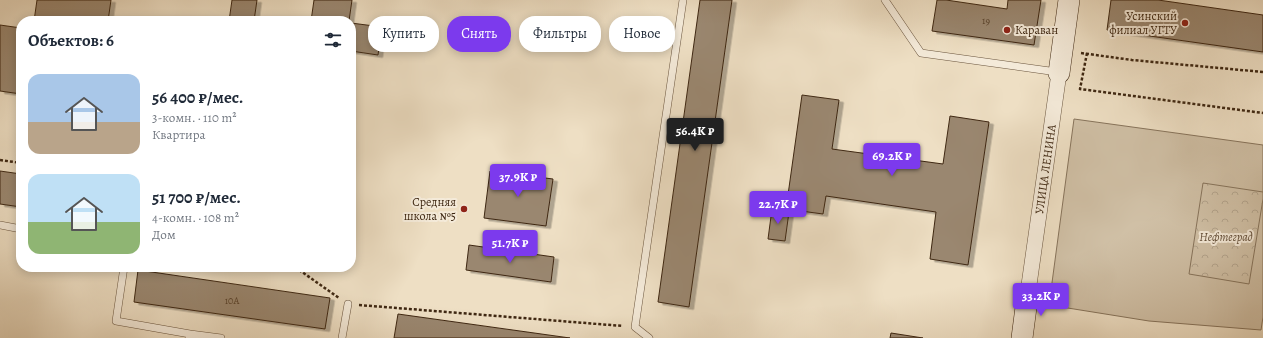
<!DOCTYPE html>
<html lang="ru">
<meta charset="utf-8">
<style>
:root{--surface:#fff;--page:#f2f2f3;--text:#1f2937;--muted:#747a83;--accent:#7c3aed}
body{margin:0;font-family:Alegreya,serif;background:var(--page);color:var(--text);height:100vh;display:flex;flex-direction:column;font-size:15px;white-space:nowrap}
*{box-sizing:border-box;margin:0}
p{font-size:13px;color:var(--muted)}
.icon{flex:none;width:22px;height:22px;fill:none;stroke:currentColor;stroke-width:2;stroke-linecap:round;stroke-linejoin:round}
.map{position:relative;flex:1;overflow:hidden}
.details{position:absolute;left:16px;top:16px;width:340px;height:256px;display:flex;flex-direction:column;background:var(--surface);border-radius:16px;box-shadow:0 2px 10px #0003}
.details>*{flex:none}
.banner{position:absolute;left:368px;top:16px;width:380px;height:36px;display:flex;gap:8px}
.price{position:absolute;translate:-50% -34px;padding:0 9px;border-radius:4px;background:var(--accent);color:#fff;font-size:13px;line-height:26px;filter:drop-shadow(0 1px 2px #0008)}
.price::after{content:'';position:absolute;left:50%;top:24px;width:12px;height:9px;margin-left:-6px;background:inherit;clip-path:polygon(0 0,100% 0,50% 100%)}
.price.selected{background:#222;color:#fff}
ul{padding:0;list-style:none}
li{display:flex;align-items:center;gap:12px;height:100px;padding:0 12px}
li span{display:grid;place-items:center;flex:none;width:112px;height:80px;border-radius:12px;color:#555}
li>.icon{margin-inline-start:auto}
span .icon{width:48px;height:48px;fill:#fffc;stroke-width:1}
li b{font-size:17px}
h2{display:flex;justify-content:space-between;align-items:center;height:48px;padding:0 12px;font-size:17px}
.tag{padding:0 14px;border-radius:16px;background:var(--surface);box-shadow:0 2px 10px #0003;font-size:14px;line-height:36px}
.tag.selected{background:var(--accent);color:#fff}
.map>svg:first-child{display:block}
.green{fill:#d0c0a6;stroke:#87745c}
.park{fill:url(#park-crowns);stroke:#87745c}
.building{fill:#9a876f;stroke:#3e2712;filter:url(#shadow)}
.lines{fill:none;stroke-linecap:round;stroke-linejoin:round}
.lane-casing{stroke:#6a553e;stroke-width:8}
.street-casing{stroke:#6a553e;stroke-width:16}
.secondary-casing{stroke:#3e2712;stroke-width:22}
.path{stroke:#3e2712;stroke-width:2.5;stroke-dasharray:3 2;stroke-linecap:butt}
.lane{stroke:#f4ead9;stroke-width:7}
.street{stroke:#f4ead9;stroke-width:15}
.secondary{stroke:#f4ead9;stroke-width:21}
.poi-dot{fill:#8f2418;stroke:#f4ead9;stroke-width:1.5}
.labels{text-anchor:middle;stroke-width:4;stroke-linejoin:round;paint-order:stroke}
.number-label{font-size:10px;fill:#553f29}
.poi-label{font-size:12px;fill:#3e2712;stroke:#f4ead9;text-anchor:end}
.street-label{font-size:12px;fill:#3e2712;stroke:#f4ead9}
.park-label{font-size:12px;font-style:italic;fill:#624d37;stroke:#f4ead9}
</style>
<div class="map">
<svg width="1263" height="338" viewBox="0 0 1263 338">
<defs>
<pattern id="park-crowns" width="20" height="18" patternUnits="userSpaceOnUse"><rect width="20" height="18" fill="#d0c0a6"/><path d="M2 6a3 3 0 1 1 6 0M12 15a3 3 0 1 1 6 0" fill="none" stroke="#b4a58e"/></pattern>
<filter id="shadow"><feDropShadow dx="4.5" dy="2.5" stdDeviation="0" flood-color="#0004"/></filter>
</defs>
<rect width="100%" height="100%" fill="#eedfc4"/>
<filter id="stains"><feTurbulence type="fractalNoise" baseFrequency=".005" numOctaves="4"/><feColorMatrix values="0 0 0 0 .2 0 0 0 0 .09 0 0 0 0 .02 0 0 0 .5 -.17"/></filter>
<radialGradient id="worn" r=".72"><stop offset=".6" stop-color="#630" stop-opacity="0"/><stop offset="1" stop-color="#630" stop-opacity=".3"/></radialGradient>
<!-- green -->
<path class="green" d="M1074,119L1263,145V317L1261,330L1149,321L1049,305Z"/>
<!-- park -->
<path class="park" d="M1203,183L1263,192V199L1249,284L1189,274Z"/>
<!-- building -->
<path class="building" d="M37,0H111L108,21H34Z
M232,0H257L254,21H229Z
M314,0H352L349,21H311Z
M700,0H732L689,307L658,302Z
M937,0H946L1007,9L1008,0H1041L1034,45L932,31Z
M1111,0H1158L1263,15V52L1107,30Z
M351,23L382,27L378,55L351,51Z
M0,25L21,28V94L0,91Z
M802,95L839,100L832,149L943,164L950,116L989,122L968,265L930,259L936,212L826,196L823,214L786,209Z
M0,171L21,174V207L0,204Z
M490,171L553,179L546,226L484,218Z
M772,209L789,212L785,241L768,239Z
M469,245L554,257L551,282L466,270Z
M138,270L330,298L325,329L134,302Z
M398,314L570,338H394Z
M891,333L923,338H890Z"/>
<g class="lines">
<!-- lane casing -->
<g class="lane-casing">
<path id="lane" d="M885,0L921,53L1057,72
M0,225L21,229
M124,267L116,321L190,334L189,338
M190,334L221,338
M342,338L348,304
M649,338L635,327L683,0"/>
</g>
<!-- street casing -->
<g class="street-casing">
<g id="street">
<path id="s1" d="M1028,292L1059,73"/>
</g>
</g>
<!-- secondary casing -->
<g class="secondary-casing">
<path id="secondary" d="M1059,73L1069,0
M1022,338L1028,292"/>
</g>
<!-- path -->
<path class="path" d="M1081,53L1132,60L1263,72
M1087,53L1080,89L1263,113
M0,160L21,163
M295,267L339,298
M359,305L623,326"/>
<!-- lane -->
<use href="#lane" class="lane"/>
<!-- street -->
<use href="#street" class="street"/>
<!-- secondary -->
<use href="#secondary" class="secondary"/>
</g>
<!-- markers -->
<g class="poi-dot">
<circle cx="1185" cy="23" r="4"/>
<circle cx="1007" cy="30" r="4"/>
<circle cx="464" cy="209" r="4"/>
</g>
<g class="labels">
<!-- number labels -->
<g class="number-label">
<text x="986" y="24">19</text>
<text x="232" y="304">10А</text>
</g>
<!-- poi labels -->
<g class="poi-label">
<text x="1177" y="20">Усинский<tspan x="1177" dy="14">филиал УГТУ</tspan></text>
<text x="1015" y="34" text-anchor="start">Караван</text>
<text x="456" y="206">Средняя<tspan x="456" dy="14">школа №5</tspan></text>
</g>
<!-- street labels -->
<g class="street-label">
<text dy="4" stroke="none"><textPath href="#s1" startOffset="124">УЛИЦА ЛЕНИНА</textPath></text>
</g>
<!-- park labels -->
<g class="park-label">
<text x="1226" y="241">Нефтеград</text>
</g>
</g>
<rect width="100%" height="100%" filter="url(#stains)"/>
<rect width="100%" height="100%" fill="url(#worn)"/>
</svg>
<b class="price selected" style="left:695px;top:152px">56.4K ₽</b>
<b class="price" style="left:892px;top:177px">69.2K ₽</b>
<b class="price" style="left:518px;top:198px">37.9K ₽</b>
<b class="price" style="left:778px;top:225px">22.7K ₽</b>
<b class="price" style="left:510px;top:264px">51.7K ₽</b>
<b class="price" style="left:1041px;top:317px">33.2K ₽</b>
<div class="banner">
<a class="tag">Купить</a>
<a class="tag selected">Снять</a>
<a class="tag">Фильтры</a>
<a class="tag">Новое</a>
</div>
<section class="details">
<h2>Объектов: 6<svg class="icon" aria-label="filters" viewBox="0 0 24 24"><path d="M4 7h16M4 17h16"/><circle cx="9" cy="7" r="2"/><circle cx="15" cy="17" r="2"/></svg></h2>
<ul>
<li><span style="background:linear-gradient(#a9c7e8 60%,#b9a48a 0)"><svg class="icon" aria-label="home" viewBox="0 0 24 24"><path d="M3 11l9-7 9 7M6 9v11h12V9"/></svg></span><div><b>56 400 ₽/мес.</b><p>3-комн. · 110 m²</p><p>Квартира</p></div></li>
<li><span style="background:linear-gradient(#bfe0f5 60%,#8fb573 0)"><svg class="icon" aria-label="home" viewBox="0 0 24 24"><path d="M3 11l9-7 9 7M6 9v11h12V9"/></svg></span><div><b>51 700 ₽/мес.</b><p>4-комн. · 108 m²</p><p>Дом</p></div></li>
</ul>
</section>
</div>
